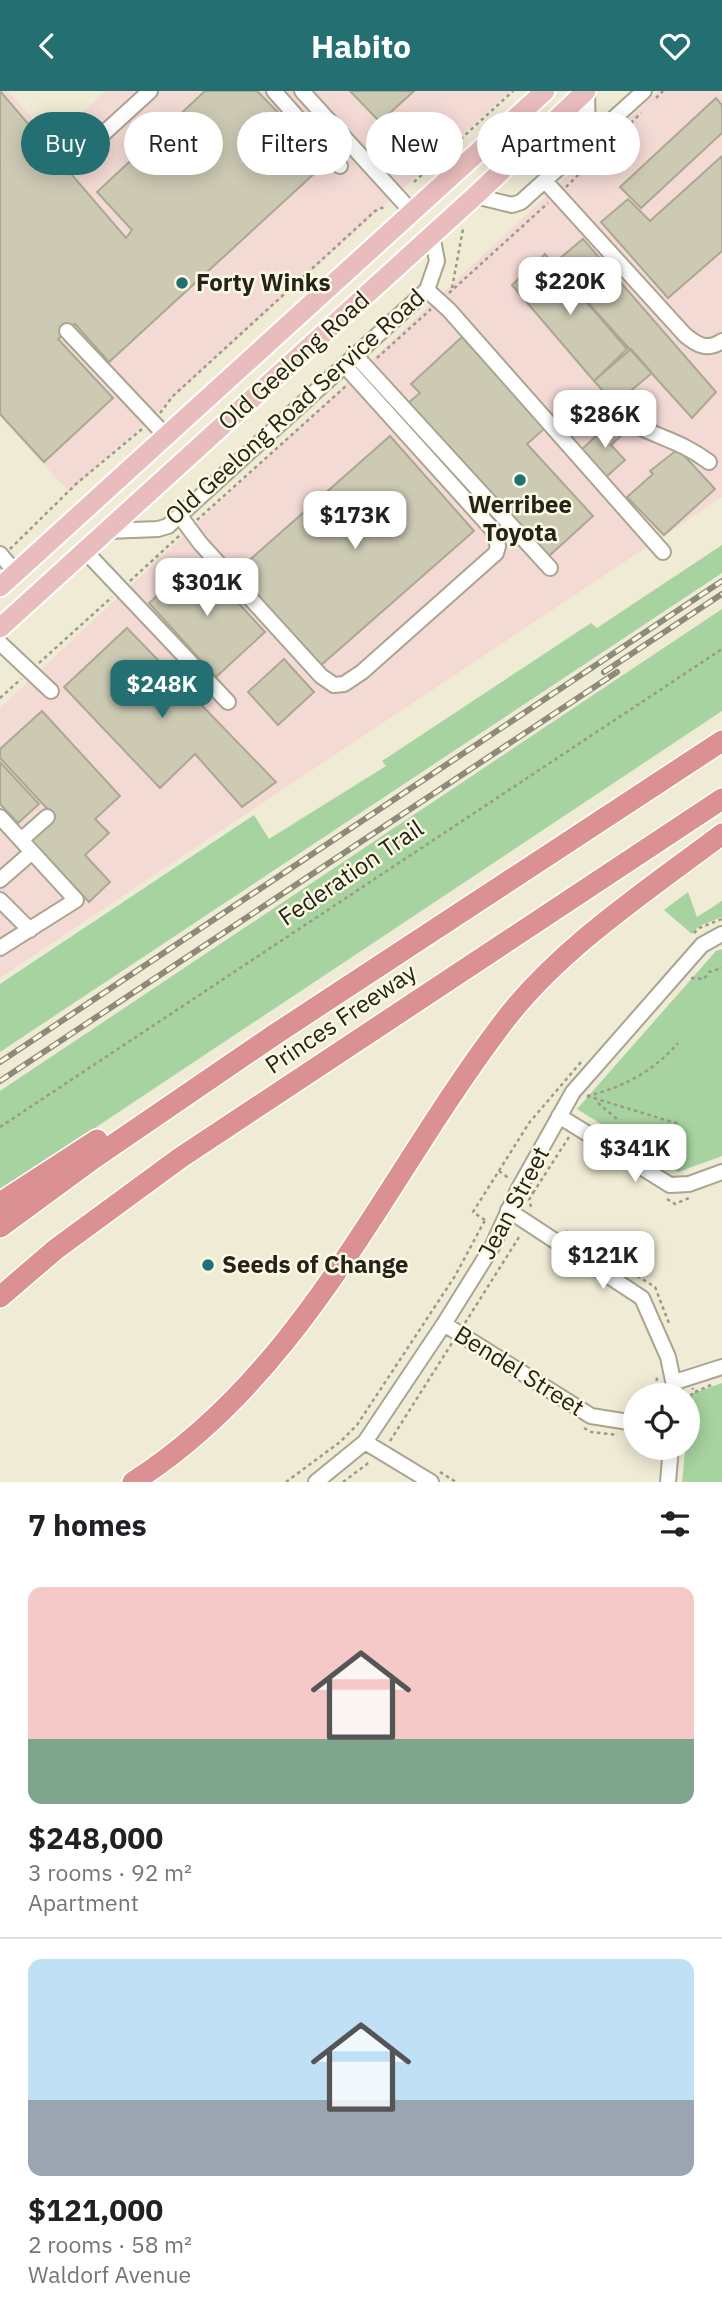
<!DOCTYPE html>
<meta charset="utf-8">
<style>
:root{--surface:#fff;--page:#f6f6f6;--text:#202124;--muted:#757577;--line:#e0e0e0;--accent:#246f72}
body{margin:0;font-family:"IBM Plex Sans",sans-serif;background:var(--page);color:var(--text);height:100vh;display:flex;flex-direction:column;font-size:26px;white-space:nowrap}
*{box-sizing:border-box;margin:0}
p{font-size:23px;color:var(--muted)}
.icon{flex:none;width:38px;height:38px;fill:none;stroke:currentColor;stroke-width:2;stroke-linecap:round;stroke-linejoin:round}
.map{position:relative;height:1391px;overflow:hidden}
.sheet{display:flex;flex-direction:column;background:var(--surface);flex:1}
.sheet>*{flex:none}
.top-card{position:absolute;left:21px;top:21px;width:681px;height:63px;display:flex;gap:14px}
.fabs{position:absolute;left:623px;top:1292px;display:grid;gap:14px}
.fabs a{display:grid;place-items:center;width:77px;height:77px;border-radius:50%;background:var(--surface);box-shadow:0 4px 18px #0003;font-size:35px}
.price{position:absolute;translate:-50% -60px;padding:0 16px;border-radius:14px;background:#fff;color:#222;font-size:23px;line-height:46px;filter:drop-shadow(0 2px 4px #0008)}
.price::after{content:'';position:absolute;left:50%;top:42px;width:21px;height:16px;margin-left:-10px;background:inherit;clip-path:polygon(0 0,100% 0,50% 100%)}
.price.current{background:var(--accent);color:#fff}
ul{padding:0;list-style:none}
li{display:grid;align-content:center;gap:14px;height:371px;padding:0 28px}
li+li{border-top:2px solid var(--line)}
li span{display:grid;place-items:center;height:217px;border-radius:14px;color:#555}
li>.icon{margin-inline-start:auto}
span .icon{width:126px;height:126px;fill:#fffc;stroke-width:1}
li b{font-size:30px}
h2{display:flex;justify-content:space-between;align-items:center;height:84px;padding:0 28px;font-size:30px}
.tag{padding:0 24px;border-radius:32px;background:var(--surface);box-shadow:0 4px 18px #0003;font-size:24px;line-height:63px}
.tag.current{background:var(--accent);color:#fff}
header{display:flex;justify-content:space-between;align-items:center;height:91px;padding:0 28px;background:var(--accent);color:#fff;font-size:32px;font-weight:700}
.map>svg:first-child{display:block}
.commercial{fill:#f4dad5}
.green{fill:#a6d39f}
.building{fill:#cdcab4;stroke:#aba792;stroke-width:2}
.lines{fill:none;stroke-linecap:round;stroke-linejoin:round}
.minor-casing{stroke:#a9a590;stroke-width:18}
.major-casing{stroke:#fff;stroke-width:23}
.highway-casing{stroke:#fff;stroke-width:24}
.path{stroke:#9c9988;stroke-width:2.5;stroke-dasharray:3.5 3.5;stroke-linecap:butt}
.minor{stroke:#fff;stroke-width:14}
.major{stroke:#e9bdbe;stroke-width:19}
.highway{stroke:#db9192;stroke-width:21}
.rail-casing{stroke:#8d8a7b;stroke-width:6}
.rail{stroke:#fcf9e2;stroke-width:3.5;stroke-dasharray:10;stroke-linecap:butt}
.poi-dot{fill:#246f72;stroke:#fcf9e2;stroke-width:2.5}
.labels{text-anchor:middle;stroke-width:5;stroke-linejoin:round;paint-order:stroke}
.poi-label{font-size:24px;font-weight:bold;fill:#24221a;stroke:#fcf9e2;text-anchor:start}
.street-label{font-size:24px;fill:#24221a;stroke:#fcf9e2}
</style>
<header><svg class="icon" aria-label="back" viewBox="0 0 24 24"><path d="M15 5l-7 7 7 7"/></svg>Habito<svg class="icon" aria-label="heart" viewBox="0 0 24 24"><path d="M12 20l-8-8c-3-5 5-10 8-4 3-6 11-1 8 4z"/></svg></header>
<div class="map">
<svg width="722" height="1391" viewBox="0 0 722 1391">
<rect width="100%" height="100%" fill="#efebd5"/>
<!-- commercial -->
<path class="commercial" d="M0,0H8L52,49L106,0H510L69,401L0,326Z
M658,0H718L722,4V406L0,887V617Z"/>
<!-- green -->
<path class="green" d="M722,454V482L0,961V893L254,724L269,748L386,675L382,670L591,532L597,537Z
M722,518V620L0,1100V1000Z
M688,801L697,826L722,810V826L699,835L692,843L664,819Z
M722,858V1065L678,1081L577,1018L716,860Z
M722,1292V1391H682L691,1303Z"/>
<!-- building -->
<path class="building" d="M0,0L126,147L132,139L97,101L205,0H257L327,71L109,271L75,233L58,248L113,307L44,371L0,323Z
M350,0H414L380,31Z
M716,7L722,14V42L641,117L620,96Z
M722,65V160L668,207L601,131L628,108L650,130Z
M583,148L716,301L692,327L553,173Z
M545,163L627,258L594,290L512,194Z
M462,246L545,337L527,353L593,425L549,465L408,312L420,302L411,293Z
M631,258L652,282L615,313L594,290Z
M611,331L623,343L611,354L625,369L606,386L581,359Z
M390,345L474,440L320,575L236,481Z
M678,358L715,398L664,444L627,406L653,383L650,380Z
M198,468L265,541L216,586L149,512Z
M127,537L276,691L242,716L195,663L160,697L64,596Z
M284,568L314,601L278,634L248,601Z
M42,620L120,705L95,728L109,742L85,764L110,791L89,811L31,749L55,726L0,667V658Z
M0,671L39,713L18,732L0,713Z"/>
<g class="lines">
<!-- minor casing -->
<g class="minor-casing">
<path id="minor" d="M274,0L340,75
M302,0L412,121
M587,0L588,51
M69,74L150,0
M545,90L685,244C697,254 707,260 722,250
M475,105L512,114L521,111L644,0
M427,199L449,219L663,461
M67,240L166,345
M356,265L550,477
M589,311C607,318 622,328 639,336C667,349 683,352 709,371
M180,425L200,452L321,585L334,594L344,593L362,581L496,462L498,455L492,438L345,275
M107,440L158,438L168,435L427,199L437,170L432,144
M85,460L228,611
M0,463L16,482
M0,552L51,600
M0,726L76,809L0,857
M21,749L47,726
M0,789L32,761
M0,809L30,839
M559,1025L670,1094L689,1093L722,1081
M508,1119L642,1207L668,1266L676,1304
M444,1233L591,1325L635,1332
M675,1291L722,1276
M365,1351L431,1391
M316,1391L365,1351L444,1233L492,1156L518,1099L573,1001L702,854L722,843
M668,1391L671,1356"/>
</g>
<!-- major casing -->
<g class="major-casing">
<path id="major" d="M0,496L545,0
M0,537L475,105L586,0"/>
</g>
<!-- highway casing -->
<g class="highway-casing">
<path id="highway" d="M0,1112L97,1049
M0,1136L94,1067L274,944L722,650
M0,1206L56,1158L180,1067L722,708
M133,1391C304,1282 383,1090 502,933C558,858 648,799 722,743"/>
</g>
<!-- path -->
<path class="path" d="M656,7L663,0
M414,91L513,0
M566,96L641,22
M452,197L463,138
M449,202L548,112
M377,267L431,218
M160,322L173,305L375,120L384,116
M197,429L346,295
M10,458L76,393L142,338
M130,490L179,445
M39,572L112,506
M0,607L21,588
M694,842L699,837L722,828
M691,887L704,888L709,881L722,877
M587,1005L679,1033
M587,1005C622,997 654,980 678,952
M598,1012L617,1028
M0,1036L722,558
M499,1080L510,1088
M531,1101L533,1102L529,1109L532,1119
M533,1102L569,1046
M667,1108L675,1113L689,1107
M485,1129L473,1121L529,1032L581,971
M566,1140L655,1196L670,1235
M465,1232L521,1143
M695,1301L711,1294
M655,1304L657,1286
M688,1319L693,1297
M584,1337L591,1341L618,1344
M390,1350L452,1252
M440,1381L456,1391
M286,1391L340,1351L357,1334L455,1185L485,1129
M343,1391L371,1370"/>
<!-- minor -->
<use href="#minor" class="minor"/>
<!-- major -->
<use href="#major" class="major"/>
<!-- highway -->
<use href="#highway" class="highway"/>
<!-- rail casing -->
<g class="rail-casing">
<path id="rail" d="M604,581L722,503
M0,971L722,490
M0,990L617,581"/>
</g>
<!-- rail -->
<use href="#rail" class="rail"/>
</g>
<!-- markers -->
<g class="poi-dot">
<circle cx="182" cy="192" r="7"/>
<circle cx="520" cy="389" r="7"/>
<circle cx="208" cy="1174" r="7"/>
</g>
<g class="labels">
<!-- poi labels -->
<g class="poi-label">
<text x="196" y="200">Forty Winks</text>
<text x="520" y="422" text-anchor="middle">Werribee<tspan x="520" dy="28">Toyota</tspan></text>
<text x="222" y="1182">Seeds of Change</text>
</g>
<!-- street labels -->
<g class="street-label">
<text transform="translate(294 270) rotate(-42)" y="8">Old Geelong Road</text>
<text transform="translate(295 316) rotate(-42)" y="8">Old Geelong Road Service Road</text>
<text transform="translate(351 782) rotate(-34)" y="8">Federation Trail</text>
<text transform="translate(341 928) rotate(-34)" y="8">Princes Freeway</text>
<text transform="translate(514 1112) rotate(-62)" y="8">Jean Street</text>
<text transform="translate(519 1280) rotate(32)" y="8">Bendel Street</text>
</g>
</g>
</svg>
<div class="fabs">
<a><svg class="icon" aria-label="locate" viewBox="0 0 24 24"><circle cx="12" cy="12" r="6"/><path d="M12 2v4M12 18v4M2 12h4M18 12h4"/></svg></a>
</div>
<b class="price" style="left:570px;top:226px">$220K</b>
<b class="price" style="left:605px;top:359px">$286K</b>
<b class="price" style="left:355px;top:460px">$173K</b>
<b class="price" style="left:207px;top:527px">$301K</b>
<b class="price current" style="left:162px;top:629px">$248K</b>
<b class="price" style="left:635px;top:1093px">$341K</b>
<b class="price" style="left:603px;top:1200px">$121K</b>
<div class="top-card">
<a class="tag current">Buy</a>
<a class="tag">Rent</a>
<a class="tag">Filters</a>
<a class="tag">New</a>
<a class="tag">Apartment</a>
</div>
</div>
<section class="sheet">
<h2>7 homes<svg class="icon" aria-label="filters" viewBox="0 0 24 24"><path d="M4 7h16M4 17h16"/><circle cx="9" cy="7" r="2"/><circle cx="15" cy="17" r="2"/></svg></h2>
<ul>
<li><span style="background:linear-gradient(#f6c9c9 70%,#7fa58c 0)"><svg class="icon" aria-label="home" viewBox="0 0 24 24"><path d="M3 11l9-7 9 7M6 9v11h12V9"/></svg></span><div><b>$248,000</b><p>3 rooms · 92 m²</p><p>Apartment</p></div></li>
<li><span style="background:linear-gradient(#bfe0f5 65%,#9aa5b1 0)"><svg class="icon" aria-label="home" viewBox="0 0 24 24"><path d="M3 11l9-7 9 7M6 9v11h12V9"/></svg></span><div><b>$121,000</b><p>2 rooms · 58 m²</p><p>Waldorf Avenue</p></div></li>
</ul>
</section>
